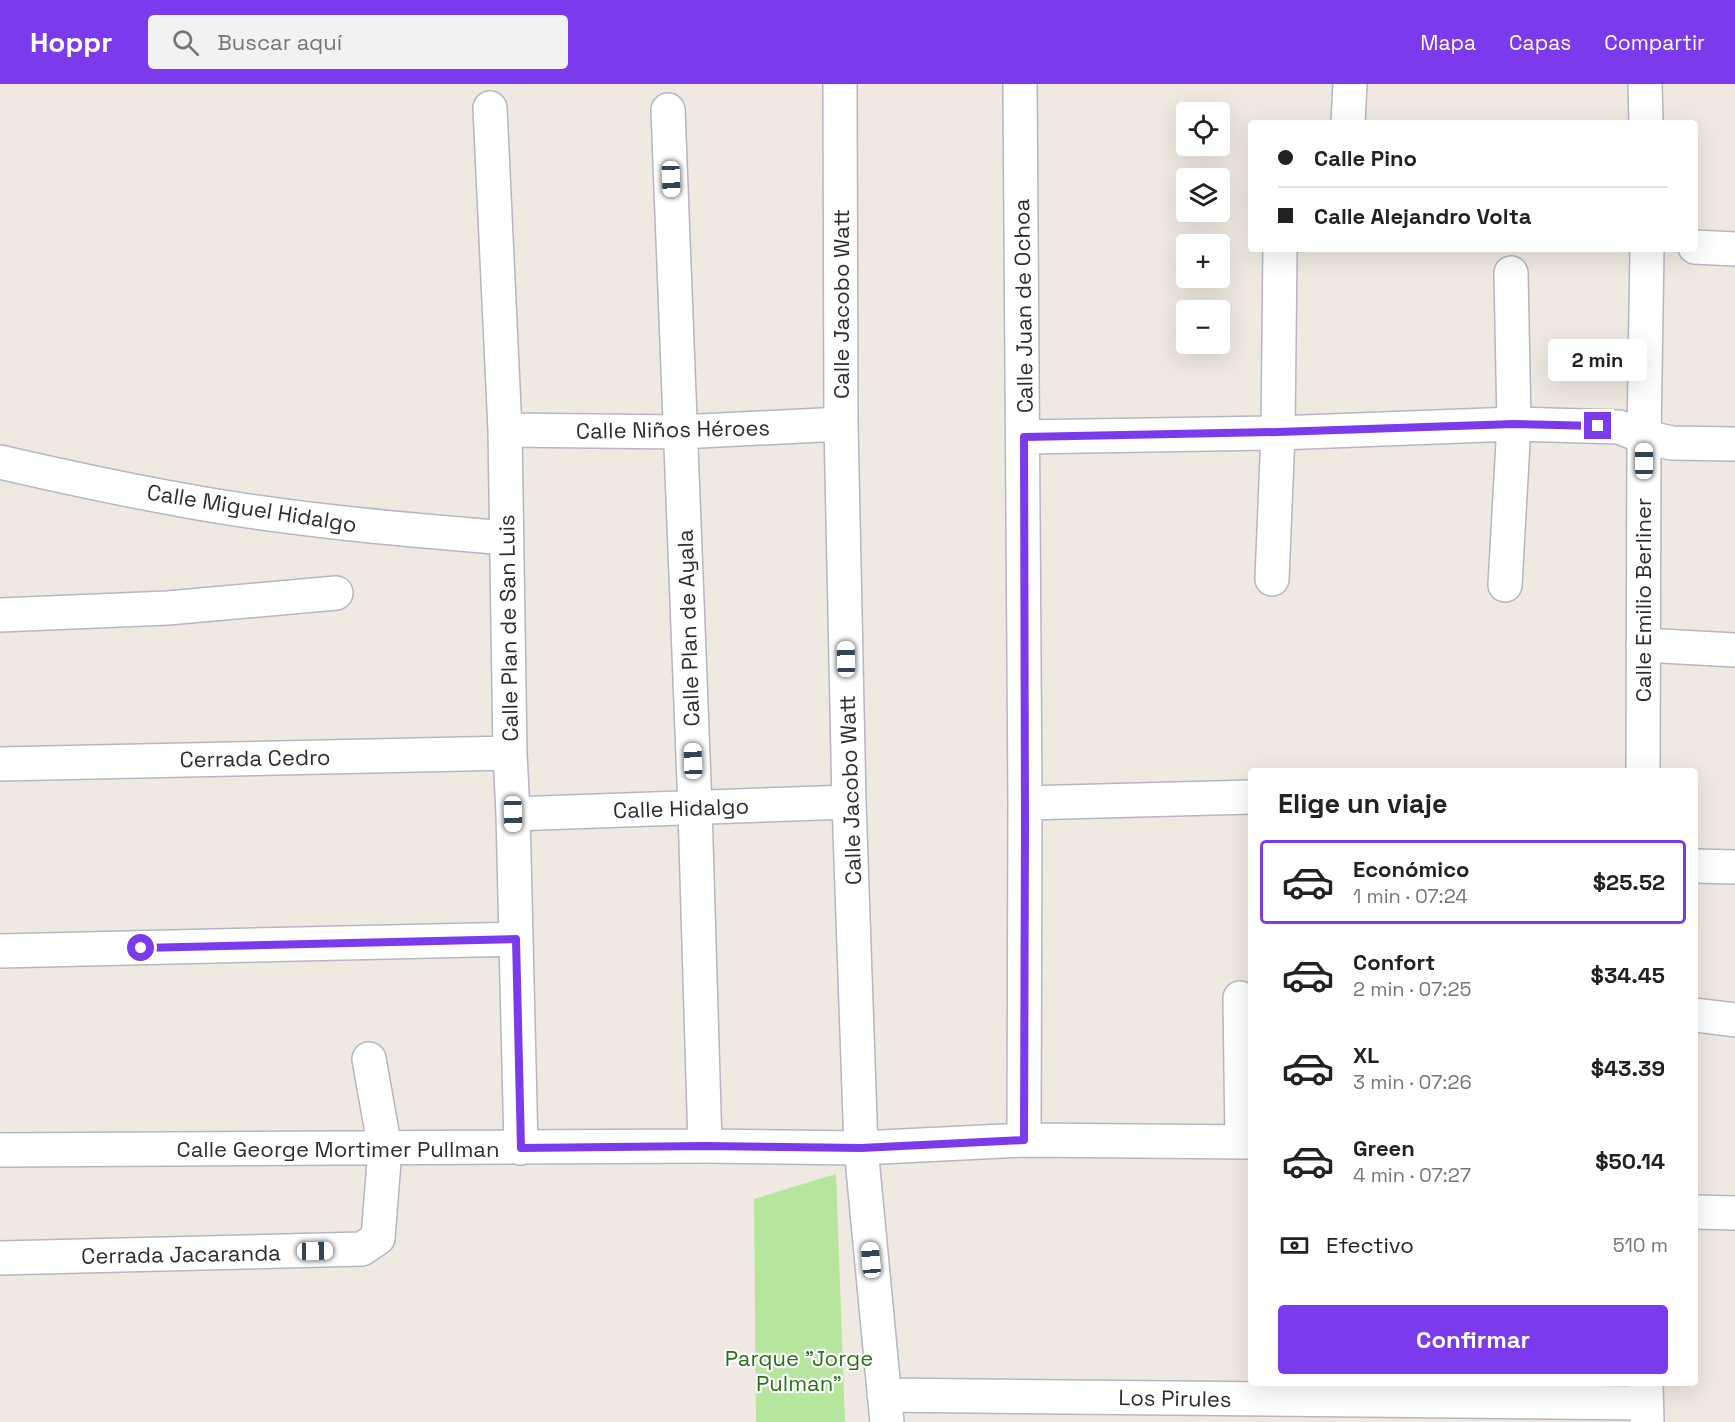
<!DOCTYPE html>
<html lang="es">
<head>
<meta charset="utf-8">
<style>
  body { margin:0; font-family:"Space Grotesk",sans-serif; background:#f2f2f2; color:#222; height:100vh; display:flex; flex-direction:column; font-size:22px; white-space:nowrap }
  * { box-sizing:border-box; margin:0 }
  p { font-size:20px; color:#767676 }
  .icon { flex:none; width:33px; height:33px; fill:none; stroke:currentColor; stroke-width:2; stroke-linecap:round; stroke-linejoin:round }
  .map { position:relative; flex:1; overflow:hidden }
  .details { position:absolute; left:1248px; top:684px; width:450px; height:618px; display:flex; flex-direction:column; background:#fff; border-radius:6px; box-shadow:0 6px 24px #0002 }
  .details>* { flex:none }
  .top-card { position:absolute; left:1248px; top:36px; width:450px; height:132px; border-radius:6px; box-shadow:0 6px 24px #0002; display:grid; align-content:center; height:132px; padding:0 30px; background:#fff }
  .buttons { position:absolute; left:1176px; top:18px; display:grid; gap:12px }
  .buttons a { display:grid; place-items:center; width:54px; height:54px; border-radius:6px; background:#fff; box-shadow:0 6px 24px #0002; font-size:30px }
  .end { position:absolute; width:27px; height:27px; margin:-14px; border:8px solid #7c3aed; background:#fff; box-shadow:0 0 0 3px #fff }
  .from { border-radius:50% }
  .bubble { position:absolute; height:42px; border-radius:6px; background:#fff; box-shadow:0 6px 24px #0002; font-size:20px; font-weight:700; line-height:42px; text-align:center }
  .car { position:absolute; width:18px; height:36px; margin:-18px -9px; border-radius:8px; box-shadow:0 0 4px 2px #0007; background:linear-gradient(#fff 24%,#345 0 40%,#fff 0 76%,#345 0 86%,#fff 0) }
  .top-card b { display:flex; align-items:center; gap:21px; height:57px; font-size:22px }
  .top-card b+b { border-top:2px solid #e0e0e0 }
  .top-card i { width:15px; height:15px; background:#222 }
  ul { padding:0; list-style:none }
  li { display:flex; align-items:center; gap:18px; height:84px; margin:0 12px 9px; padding:0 18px; border:3px solid transparent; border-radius:6px }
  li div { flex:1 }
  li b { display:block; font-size:22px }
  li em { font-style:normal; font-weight:700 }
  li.current { border-color:#7c3aed }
  li>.icon { width:54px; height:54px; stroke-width:1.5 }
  h2 { padding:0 30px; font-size:27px; line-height:72px }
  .pay { display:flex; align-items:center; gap:15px; height:66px; padding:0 30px; font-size:22px }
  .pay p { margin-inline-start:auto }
  .cta { display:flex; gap:12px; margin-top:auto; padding:12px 30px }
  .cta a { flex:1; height:69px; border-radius:6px; background:#7c3aed; color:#fff; font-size:24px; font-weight:700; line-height:69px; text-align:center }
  header { display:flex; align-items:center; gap:36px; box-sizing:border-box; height:84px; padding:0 30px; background:#7c3aed; color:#fff }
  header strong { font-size:28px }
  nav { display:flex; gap:33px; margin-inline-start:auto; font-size:21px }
  .search { width:420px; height:54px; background:#f2f2f2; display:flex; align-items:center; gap:15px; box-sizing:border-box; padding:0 21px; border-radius:6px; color:#767676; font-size:22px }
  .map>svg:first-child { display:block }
  .green { fill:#b6e59e }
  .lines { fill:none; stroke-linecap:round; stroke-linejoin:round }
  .minor-casing { stroke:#b4b7c1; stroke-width:36 }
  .tertiary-casing { stroke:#b4b7c1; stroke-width:36 }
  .minor { stroke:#fff; stroke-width:33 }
  .tertiary { stroke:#fff; stroke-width:33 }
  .route { stroke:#7c3aed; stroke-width:8 }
  .labels { text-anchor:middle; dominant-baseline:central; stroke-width:4.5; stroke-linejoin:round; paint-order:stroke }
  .street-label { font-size:22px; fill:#2e2e2e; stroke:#fff }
  .park-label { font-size:22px; fill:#2c6e1b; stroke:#fff }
</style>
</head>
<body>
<header>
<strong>Hoppr</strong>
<div class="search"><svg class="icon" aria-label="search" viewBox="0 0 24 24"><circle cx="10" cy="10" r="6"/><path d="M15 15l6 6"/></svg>Buscar aquí</div>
<nav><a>Mapa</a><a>Capas</a><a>Compartir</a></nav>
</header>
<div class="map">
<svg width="1735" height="1338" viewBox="0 0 1735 1338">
  <rect width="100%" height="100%" fill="#efe9e1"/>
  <path class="green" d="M836 1090 845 1338H756L754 1115Z"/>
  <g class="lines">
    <defs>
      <path id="minor" d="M1020 0 1025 719 1024 1056
        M840 1 841 340 849 718 861 1064 887 1338
        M490 24 505 346 510 669 513 730 521 1064
        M668 26 695 724 705 1062
        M1348 39 1350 0
        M1695 163 1735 165
        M505 346 680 348 841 340
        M1024 353 1278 349 1514 340 1619 343 1644 353 1672 359 1735 360
        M0 378C61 392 121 405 182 416 290 436 399 445 507 454
        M1272 495 1278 349 1280 165
        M1505 501 1514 340 1511 189
        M0 531 168 524 336 509
        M1643 561 1735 566
        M0 680 510 669
        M1025 719 1251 713
        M513 730 849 718
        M1695 782 1735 783
        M0 867 516 855
        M1240 914 1242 1058
        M1695 931 1735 936
        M0 1066 705 1062 861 1064 1024 1056 1251 1058
        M1695 1128 1735 1129
        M0 1174 362 1165 378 1154 385 1065 369 975
        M884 1311 1646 1319"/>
      <path id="tertiary" d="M1645 0 1646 39
        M1643 687 1644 353 1647 165
        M1646 1299 1647 1338"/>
    </defs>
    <use href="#minor" class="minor-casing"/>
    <use href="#tertiary" class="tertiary-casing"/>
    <use href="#minor" class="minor"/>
    <use href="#tertiary" class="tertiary"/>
  </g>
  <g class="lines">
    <path class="route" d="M141 864 516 855 521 1064 705 1062 861 1064 1024 1056 1025 741 1024 353 1278 348 1514 340 1598 342"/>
  </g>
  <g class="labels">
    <g class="street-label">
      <text transform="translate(841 220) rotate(-90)">Calle Jacobo Watt</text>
      <text transform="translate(1023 222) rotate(-91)">Calle Juan de Ochoa</text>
      <text transform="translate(673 345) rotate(-1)">Calle Niños Héroes</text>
      <text transform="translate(252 424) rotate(9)">Calle Miguel Hidalgo</text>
      <text transform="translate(1643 516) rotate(-90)">Calle Emilio Berliner</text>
      <text transform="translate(508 544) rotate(-91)">Calle Plan de San Luis</text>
      <text transform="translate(688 544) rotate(-92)">Calle Plan de Ayala</text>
      <text transform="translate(255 674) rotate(-1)">Cerrada Cedro</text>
      <text transform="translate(850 706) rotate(-92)">Calle Jacobo Watt</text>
      <text transform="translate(681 724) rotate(-2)">Calle Hidalgo</text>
      <text x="338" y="1065">Calle George Mortimer Pullman</text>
      <text transform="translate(181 1170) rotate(-1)">Cerrada Jacaranda</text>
      <text transform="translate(1175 1314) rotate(1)">Los Pirules</text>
    </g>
    <g class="park-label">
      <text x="799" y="1274">Parque "Jorge<tspan x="799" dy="25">Pulman"</tspan></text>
    </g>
  </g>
</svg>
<div class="buttons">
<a><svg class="icon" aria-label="locate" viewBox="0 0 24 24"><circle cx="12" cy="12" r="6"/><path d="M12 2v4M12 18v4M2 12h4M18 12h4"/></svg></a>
<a><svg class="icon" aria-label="layers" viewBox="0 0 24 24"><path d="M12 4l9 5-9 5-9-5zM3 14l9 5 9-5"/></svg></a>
<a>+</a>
<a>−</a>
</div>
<i class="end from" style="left:141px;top:864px"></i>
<i class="end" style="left:1598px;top:342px"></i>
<div class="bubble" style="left:1548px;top:255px;width:99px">2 min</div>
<i class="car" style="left:671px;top:95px;rotate:178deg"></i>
<i class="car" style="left:1644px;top:377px;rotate:0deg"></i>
<i class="car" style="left:846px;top:575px;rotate:359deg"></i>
<i class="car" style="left:693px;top:677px;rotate:358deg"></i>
<i class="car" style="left:513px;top:730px;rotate:179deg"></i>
<i class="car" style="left:315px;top:1167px;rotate:89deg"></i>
<i class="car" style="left:871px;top:1176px;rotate:355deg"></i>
<div class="top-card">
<b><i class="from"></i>Calle Pino</b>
<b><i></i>Calle Alejandro Volta</b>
</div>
<section class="details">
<h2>Elige un viaje</h2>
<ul>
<li class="current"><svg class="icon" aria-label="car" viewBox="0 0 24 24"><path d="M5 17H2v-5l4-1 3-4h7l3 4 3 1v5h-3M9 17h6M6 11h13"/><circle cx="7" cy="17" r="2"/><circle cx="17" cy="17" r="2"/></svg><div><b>Económico</b><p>1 min · 07:24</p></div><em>$25.52</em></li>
<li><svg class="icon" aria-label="car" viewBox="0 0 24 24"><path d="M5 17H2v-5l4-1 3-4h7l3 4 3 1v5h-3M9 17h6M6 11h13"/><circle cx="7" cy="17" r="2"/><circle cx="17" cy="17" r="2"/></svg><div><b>Confort</b><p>2 min · 07:25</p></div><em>$34.45</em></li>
<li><svg class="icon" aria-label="car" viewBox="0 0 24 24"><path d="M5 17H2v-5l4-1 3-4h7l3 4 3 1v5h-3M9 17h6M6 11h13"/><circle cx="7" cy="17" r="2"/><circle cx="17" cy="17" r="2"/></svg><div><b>XL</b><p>3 min · 07:26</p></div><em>$43.39</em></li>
<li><svg class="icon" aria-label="car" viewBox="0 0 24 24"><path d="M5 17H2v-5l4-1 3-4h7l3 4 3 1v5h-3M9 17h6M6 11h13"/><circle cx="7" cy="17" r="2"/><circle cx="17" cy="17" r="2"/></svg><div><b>Green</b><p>4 min · 07:27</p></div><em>$50.14</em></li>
</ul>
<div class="pay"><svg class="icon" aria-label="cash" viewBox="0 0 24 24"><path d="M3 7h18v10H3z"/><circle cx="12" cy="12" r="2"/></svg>Efectivo<p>510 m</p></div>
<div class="cta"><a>Confirmar</a></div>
</section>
</div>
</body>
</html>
